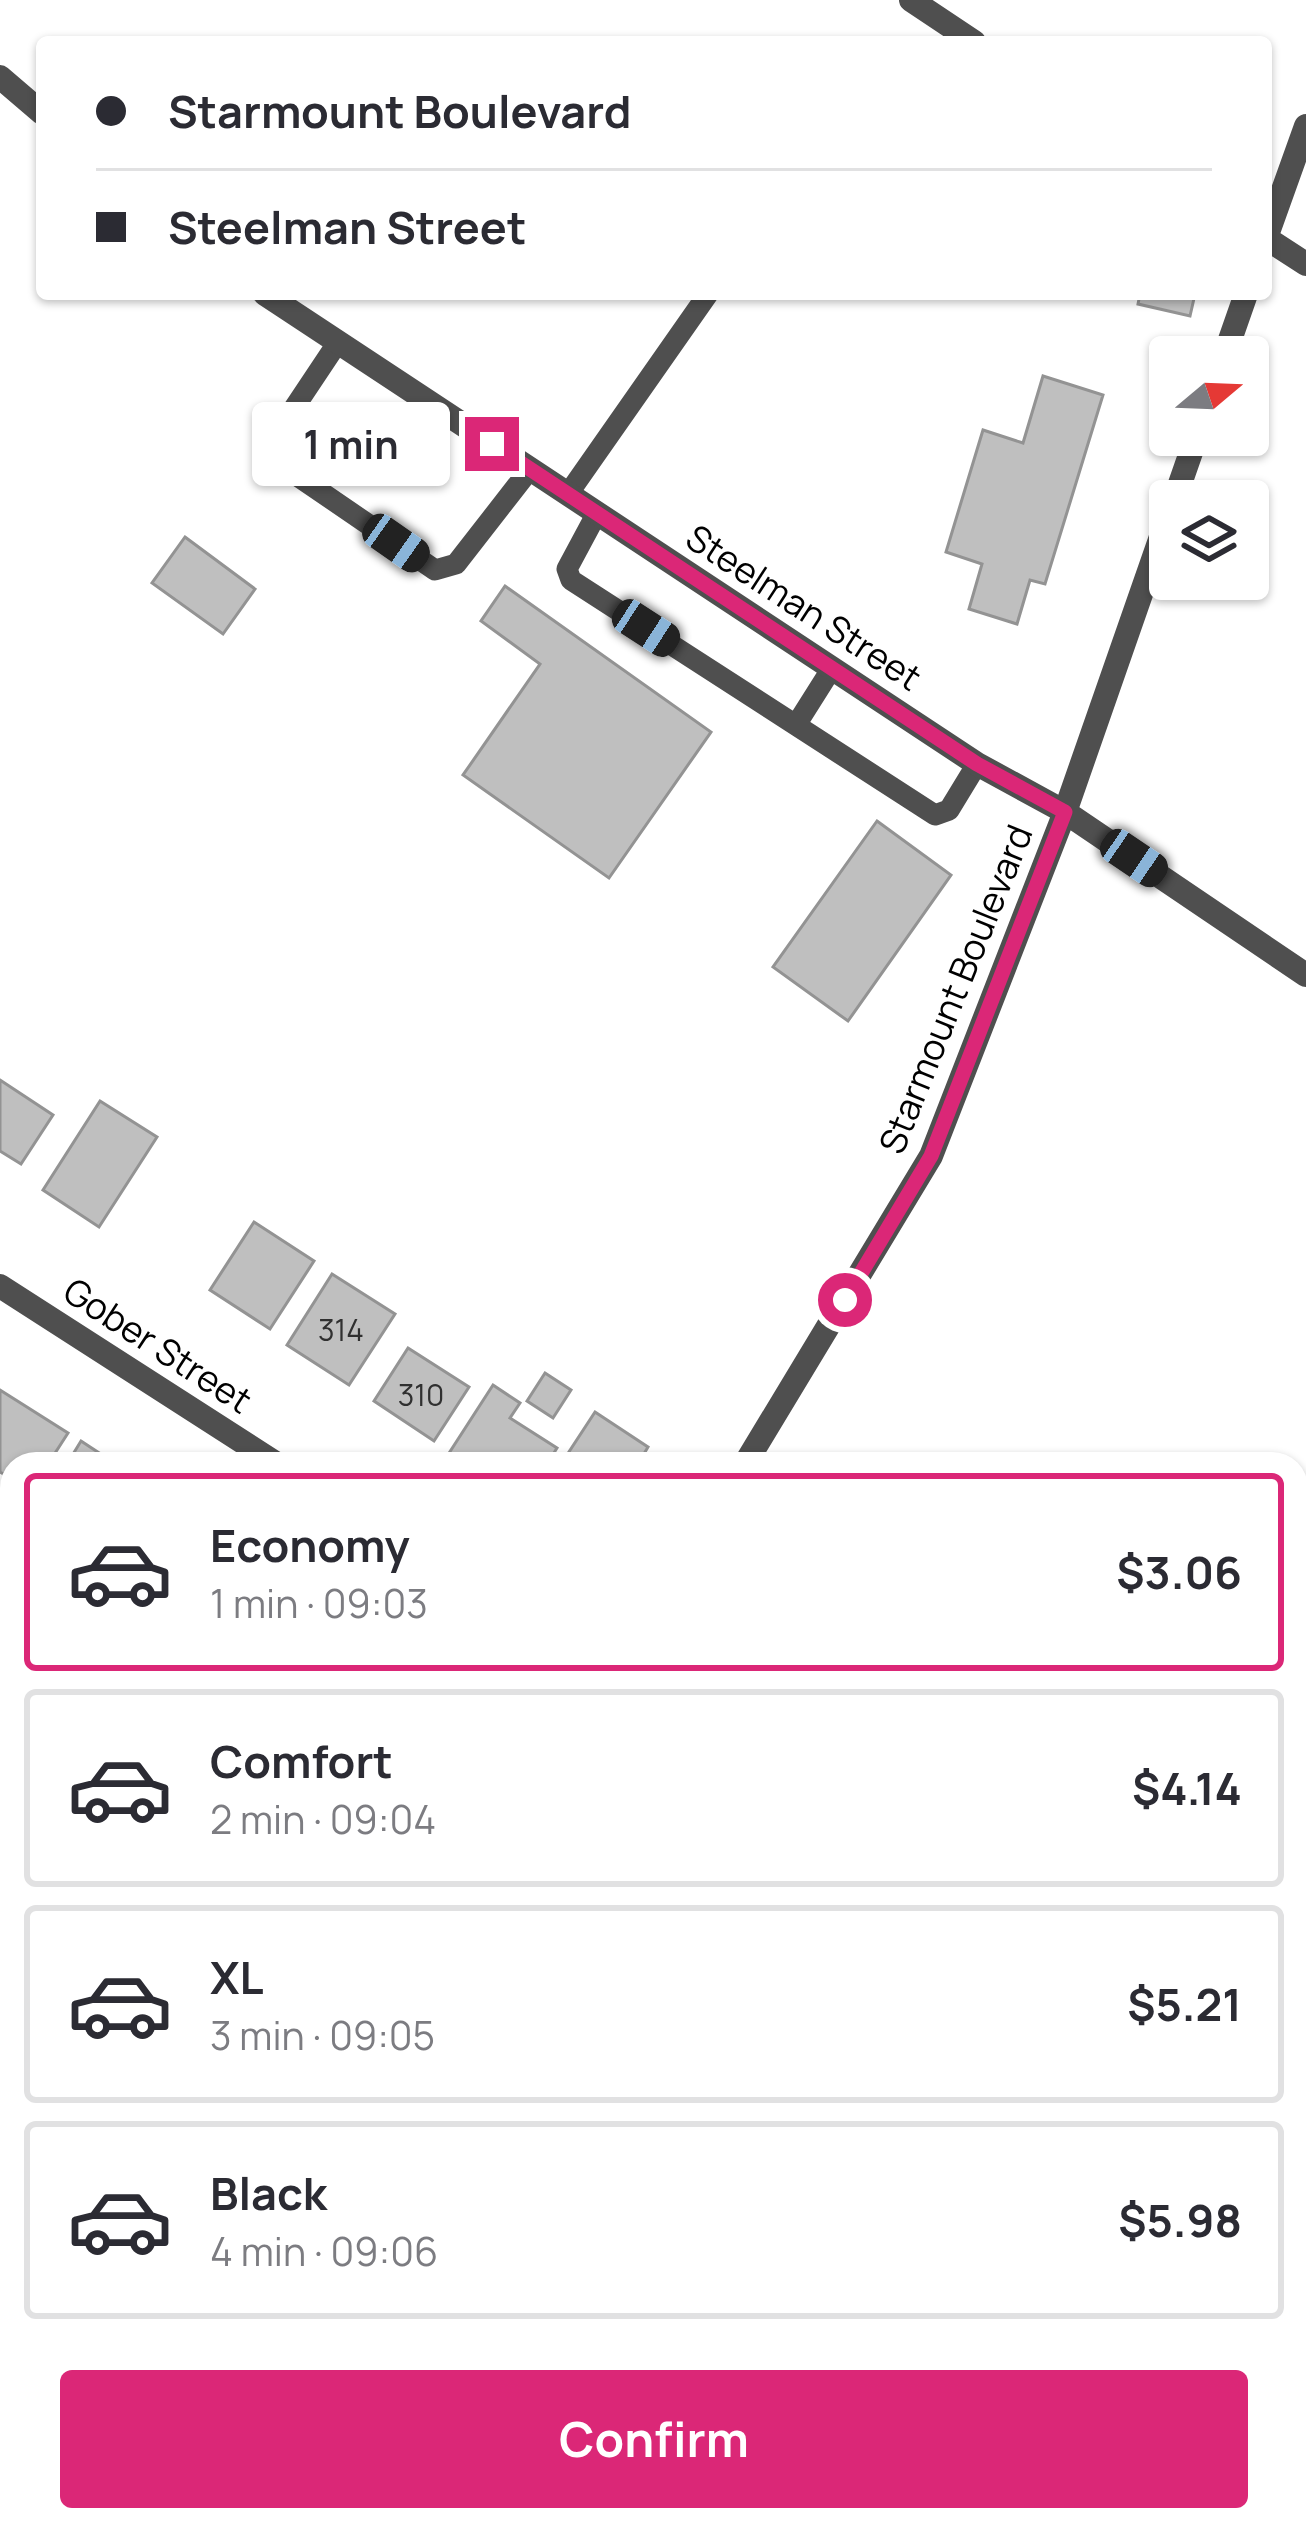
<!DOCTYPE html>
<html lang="en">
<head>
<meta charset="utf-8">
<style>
  body { margin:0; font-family:Manrope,sans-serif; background:#f7f7f7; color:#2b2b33; height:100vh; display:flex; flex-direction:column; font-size:45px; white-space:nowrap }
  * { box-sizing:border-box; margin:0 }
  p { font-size:39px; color:#7c7c81 }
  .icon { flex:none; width:66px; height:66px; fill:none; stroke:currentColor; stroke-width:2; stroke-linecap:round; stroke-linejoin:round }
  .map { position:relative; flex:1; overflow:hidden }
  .side { position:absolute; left:0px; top:1452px; width:1308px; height:1080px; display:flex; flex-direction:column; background:#fff; border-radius:36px 36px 0 0; box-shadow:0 3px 9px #0004 }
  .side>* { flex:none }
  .hud { position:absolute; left:36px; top:36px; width:1236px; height:264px; border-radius:12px; box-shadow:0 3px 9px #0004; display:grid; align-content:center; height:264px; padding:0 60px; background:#fff }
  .needle { width:78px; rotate:71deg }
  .controls { position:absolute; left:1149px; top:336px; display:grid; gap:24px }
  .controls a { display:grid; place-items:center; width:120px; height:120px; border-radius:12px; background:#fff; box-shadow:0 3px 9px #0004; font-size:60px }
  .end { position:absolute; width:54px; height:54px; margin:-27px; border:15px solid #db2777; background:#fff; box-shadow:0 0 0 6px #fff }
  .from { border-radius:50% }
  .bubble { position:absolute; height:84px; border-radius:12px; background:#fff; box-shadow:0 3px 9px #0004; font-size:39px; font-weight:700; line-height:84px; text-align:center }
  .car { position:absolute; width:36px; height:72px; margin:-36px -18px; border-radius:15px; box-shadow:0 0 9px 3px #0007; background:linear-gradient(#222 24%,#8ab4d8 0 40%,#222 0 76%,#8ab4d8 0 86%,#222 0) }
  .hud b { display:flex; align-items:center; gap:42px; height:114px; font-size:45px }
  .hud b+b { border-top:3px solid #e1e1e2 }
  .hud i { width:30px; height:30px; background:#2b2b33 }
  ul { padding:21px 0 0; list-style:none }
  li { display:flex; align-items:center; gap:36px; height:198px; margin:0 24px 18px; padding:0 36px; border:6px solid #e1e1e2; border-radius:12px }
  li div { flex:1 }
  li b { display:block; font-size:45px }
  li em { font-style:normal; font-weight:700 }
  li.on { border-color:#db2777 }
  li>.icon { width:108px; height:108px; stroke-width:1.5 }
  .cta { display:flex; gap:24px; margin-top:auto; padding:24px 60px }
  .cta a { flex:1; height:138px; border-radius:12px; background:#db2777; color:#fff; font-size:48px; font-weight:700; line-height:138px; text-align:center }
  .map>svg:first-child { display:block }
  .building { fill:#bfbfbf; stroke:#939393; stroke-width:3 }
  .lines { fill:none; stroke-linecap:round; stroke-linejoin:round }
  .lane { stroke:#4f4f4f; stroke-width:21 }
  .street { stroke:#4f4f4f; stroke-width:24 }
  .secondary { stroke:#1c1c1c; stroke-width:24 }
  .route { stroke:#db2777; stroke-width:15 }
  .labels { text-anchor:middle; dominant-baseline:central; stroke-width:10; stroke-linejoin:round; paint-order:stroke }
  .number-label { font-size:30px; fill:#303030 }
  .street-label { font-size:36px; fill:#000; stroke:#fff }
</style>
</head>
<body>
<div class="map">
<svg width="1306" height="2532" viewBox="0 0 1306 2532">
  <rect width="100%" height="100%" fill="#fff"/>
  <path class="building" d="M1140 294H1195L1190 316 1138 304Z
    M1043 376 1103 395 1045 584 1030 580 1017 624 969 609 982 564 946 552 983 430 1023 443Z
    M185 537 255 589 223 634 152 583Z
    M505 586 711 732 609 878 463 775 540 664 481 621Z
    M877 821 951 875 848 1021 773 967Z
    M0 1080 53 1115 21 1164 0 1151Z
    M100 1101 157 1137 99 1227 43 1190Z
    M254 1222 314 1261 270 1329 210 1290Z
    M332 1274 395 1314 349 1385 287 1345Z
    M408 1348 469 1387 434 1441 374 1401Z
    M545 1373 571 1390 553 1418 527 1401Z
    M493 1385 520 1403 510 1418 557 1448 547 1464H442Z
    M0 1390 68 1433 48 1464H12V1479L0 1472Z
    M595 1412 648 1447 638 1464H561Z
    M81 1441 116 1464H67Z
    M0 1574 12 1582V1613L0 1632Z
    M0 1667 12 1674V1720L0 1739Z
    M12 1738V1828L0 1820V1756Z
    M1296 1920 1306 1926V1950L1296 1966Z
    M0 1981 12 1988V2088L0 2081Z
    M1302 2235 1306 2238V2302L1296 2314V2242Z
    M0 2239 12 2247V2345L9 2351 0 2345Z
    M297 2520H393L402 2526 398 2532H290Z
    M712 2520H792L785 2532H714L707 2528Z
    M1146 2520H1186L1175 2532H1160Z"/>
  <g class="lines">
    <path class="lane" d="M338 342 270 444 277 462 435 570 456 564 530 469
      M568 494 708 294
      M597 513 567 569 571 580 935 815 949 810 977 764
      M796 725 832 668
      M1296 2094 1306 2083"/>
    <path class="street" d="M911 0 974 42
      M0 77 42 113
      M1306 126 1266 238 1306 264
      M265 294 977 764 1065 812 1306 975
      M1224 357 1246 294
      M1174 501 1197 435
      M0 1286 277 1464
      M745 1464 931 1156 1065 812 1170 511
      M0 1886 12 1894
      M1296 2146 1306 2155
      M0 2475 12 2483
      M69 2520 88 2532
      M970 2520 985 2532
      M912 2532 922 2520"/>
    <path class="secondary" d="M1287 2532 1306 2510"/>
  </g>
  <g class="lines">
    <path class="route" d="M492 444 977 764 1065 812 931 1156 845 1300"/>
  </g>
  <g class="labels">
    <g class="number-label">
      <text x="341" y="1329">314</text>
      <text x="421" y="1394">310</text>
    </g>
    <g class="street-label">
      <text transform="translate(804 607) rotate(33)">Steelman Street</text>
      <text transform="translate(955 989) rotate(-68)">Starmount Boulevard</text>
      <text transform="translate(158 1345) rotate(33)">Gober Street</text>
    </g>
  </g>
</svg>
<div class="controls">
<a><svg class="needle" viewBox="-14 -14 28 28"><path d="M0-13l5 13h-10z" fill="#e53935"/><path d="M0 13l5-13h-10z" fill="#7c7c81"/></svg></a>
<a><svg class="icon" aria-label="layers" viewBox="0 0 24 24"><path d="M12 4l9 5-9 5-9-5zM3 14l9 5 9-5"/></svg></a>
</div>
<i class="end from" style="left:845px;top:1300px"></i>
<i class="end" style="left:492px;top:444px"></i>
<div class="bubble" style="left:252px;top:402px;width:198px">1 min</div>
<i class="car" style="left:396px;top:543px;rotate:125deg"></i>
<i class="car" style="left:646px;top:628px;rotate:123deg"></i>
<i class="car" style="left:1134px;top:858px;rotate:124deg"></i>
<div class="hud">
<b><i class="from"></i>Starmount Boulevard</b>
<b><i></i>Steelman Street</b>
</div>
<section class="side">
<ul>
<li class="on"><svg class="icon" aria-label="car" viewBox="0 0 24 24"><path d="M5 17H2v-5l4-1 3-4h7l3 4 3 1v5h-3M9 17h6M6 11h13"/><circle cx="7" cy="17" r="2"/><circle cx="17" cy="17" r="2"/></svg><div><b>Economy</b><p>1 min · 09:03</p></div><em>$3.06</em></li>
<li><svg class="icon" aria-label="car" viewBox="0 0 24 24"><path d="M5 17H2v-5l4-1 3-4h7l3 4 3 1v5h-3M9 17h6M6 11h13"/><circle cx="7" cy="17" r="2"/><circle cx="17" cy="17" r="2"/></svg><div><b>Comfort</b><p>2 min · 09:04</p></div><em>$4.14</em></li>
<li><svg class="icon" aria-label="car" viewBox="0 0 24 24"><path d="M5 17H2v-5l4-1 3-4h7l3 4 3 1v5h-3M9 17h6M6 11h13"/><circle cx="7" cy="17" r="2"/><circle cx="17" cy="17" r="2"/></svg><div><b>XL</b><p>3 min · 09:05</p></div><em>$5.21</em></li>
<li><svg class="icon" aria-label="car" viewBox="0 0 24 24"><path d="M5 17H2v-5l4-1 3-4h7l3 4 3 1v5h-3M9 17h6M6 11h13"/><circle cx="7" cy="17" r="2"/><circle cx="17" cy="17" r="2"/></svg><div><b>Black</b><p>4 min · 09:06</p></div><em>$5.98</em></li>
</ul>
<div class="cta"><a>Confirm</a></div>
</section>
</div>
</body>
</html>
